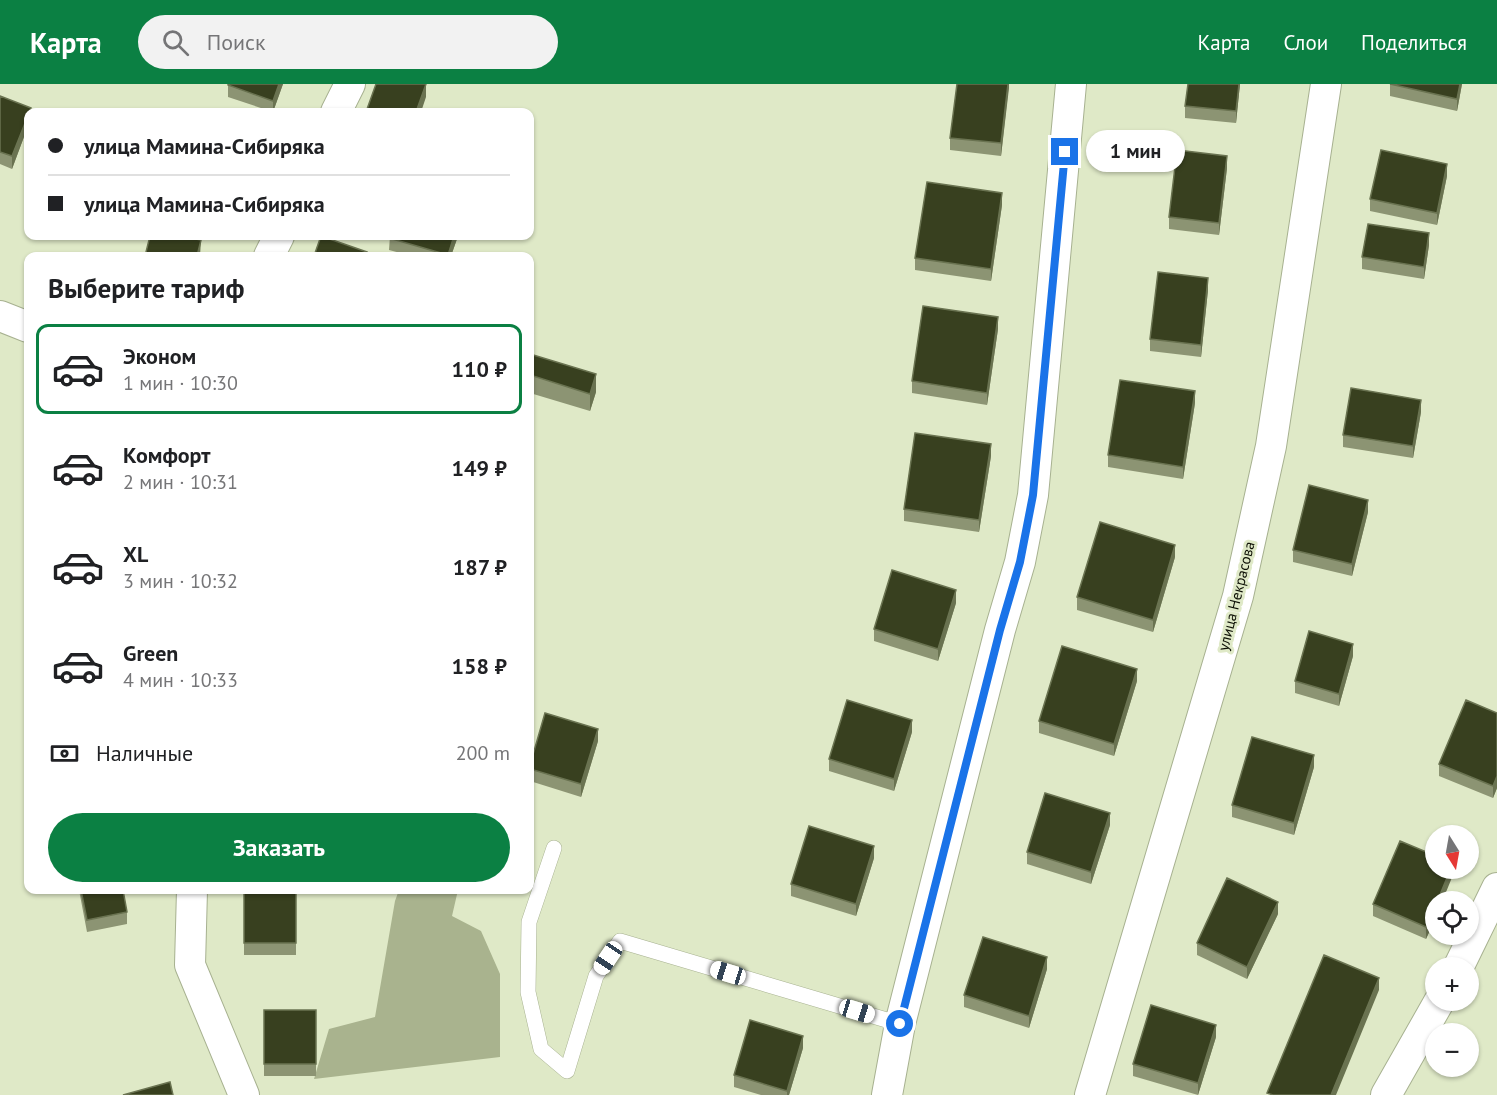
<!DOCTYPE html>
<html lang="ru">
<head>
<meta charset="utf-8">
<style>
  body { margin:0; font-family:"PT Sans",sans-serif; background:#f2f2f2; color:#202124; height:100vh; display:flex; flex-direction:column; font-size:22px; white-space:nowrap }
  * { box-sizing:border-box; margin:0 }
  p { font-size:20px; color:#757577 }
  .icon { flex:none; width:33px; height:33px; fill:none; stroke:currentColor; stroke-width:2; stroke-linecap:round; stroke-linejoin:round }
  .map { position:relative; flex:1; overflow:hidden }
  .side { position:absolute; left:24px; top:168px; width:510px; height:642px; display:flex; flex-direction:column; background:#fff; border-radius:12px; box-shadow:0 2px 4px #0004 }
  .side>* { flex:none }
  .hud { position:absolute; left:24px; top:24px; width:510px; height:132px; border-radius:12px; box-shadow:0 2px 4px #0004; display:grid; align-content:center; height:132px; padding:0 24px; background:#fff }
  .needle { width:39px; rotate:169deg }
  .tools { position:absolute; left:1425px; top:741px; display:grid; gap:12px }
  .tools a { display:grid; place-items:center; width:54px; height:54px; border-radius:50%; background:#fff; box-shadow:0 2px 4px #0004; font-size:30px }
  .end { position:absolute; width:27px; height:27px; margin:-14px; border:8px solid #1a73e8; background:#fff; box-shadow:0 0 0 3px #fff }
  .from { border-radius:50% }
  .bubble { position:absolute; height:42px; border-radius:21px; background:#fff; box-shadow:0 2px 4px #0004; font-size:20px; font-weight:600; line-height:42px; text-align:center }
  .car { position:absolute; width:18px; height:36px; margin:-18px -9px; border-radius:8px; box-shadow:0 0 4px 2px #0007; background:linear-gradient(#fff 24%,#345 0 40%,#fff 0 76%,#345 0 86%,#fff 0) }
  .hud b { display:flex; align-items:center; gap:21px; height:57px; font-size:22px }
  .hud b+b { border-top:2px solid #e0e0e0 }
  .hud i { width:15px; height:15px; background:#202124 }
  ul { padding:0; list-style:none }
  li { display:flex; align-items:center; gap:18px; height:90px; margin:0 12px 9px; padding:0 12px; border:3px solid transparent; border-radius:12px }
  li div { flex:1 }
  li b { display:block; font-size:22px }
  li em { font-style:normal; font-weight:600 }
  li.active { border-color:#0b8043 }
  li>.icon { width:54px; height:54px; stroke-width:1.5 }
  h2 { padding:0 24px; font-size:27px; line-height:72px }
  .pay { display:flex; align-items:center; gap:15px; height:66px; padding:0 24px; font-size:22px }
  .pay p { margin-inline-start:auto }
  .cta { display:flex; gap:12px; margin-top:auto; padding:12px 24px }
  .cta a { flex:1; height:69px; border-radius:36px; background:#0b8043; color:#fff; font-size:24px; font-weight:600; line-height:69px; text-align:center }
  header { display:flex; align-items:center; gap:36px; box-sizing:border-box; height:84px; padding:0 30px; background:#0b8043; color:#fff }
  header strong { font-size:28px }
  nav { display:flex; gap:33px; margin-inline-start:auto; font-size:21px }
  .search { width:420px; height:54px; background:#f2f2f2; display:flex; align-items:center; gap:15px; box-sizing:border-box; padding:0 21px; border-radius:33px; color:#757577; font-size:22px }
  .map>svg:first-child { display:block }
  .forest { fill:#a9b38e }
  .lines { fill:none; stroke-linecap:round; stroke-linejoin:round }
  .service-casing { stroke:#a7b190; stroke-width:16 }
  .minor-casing { stroke:#a7b190; stroke-width:32 }
  .service { stroke:#fff; stroke-width:15 }
  .minor { stroke:#fff; stroke-width:30 }
  .wall { fill:#8c9473 }
  .shaded-wall { fill:#6a7351 }
  .building { fill:#38401f; stroke:#6a7351; stroke-width:1.5 }
  .route { stroke:#1a73e8; stroke-width:8 }
  .labels { text-anchor:middle; dominant-baseline:central; stroke-width:6; stroke-linejoin:round; paint-order:stroke }
  .street-label { font-size:15px; fill:#0d1005; stroke:#dfe9c7 }
</style>
</head>
<body>
<header>
<strong>Карта</strong>
<div class="search"><svg class="icon" aria-label="search" viewBox="0 0 24 24"><circle cx="10" cy="10" r="6"/><path d="M15 15l6 6"/></svg>Поиск</div>
<nav><a>Карта</a><a>Слои</a><a>Поделиться</a></nav>
</header>
<div class="map">
<svg width="1497" height="1011" viewBox="0 0 1497 1011">
  <rect width="100%" height="100%" fill="#dfe9c7"/>
  <path class="forest" d="M399 806H458L452 832 481 847 500 890V973L314 995 329 945 375 933 395 817Z"/>
  <g class="lines">
    <defs>
      <path id="service" d="M554 764 529 838 528 908 541 965 567 987 596 892 620 857 900 940"/>
      <path id="minor" d="M336 28 350 0
        M269 172 279 152
        M0 232 28 243
        M192 806 190 881 244 1011
        M1458 884 1497 804
        M887 1011 900 940 1000 546 1020 478 1033 411 1071 0
        M1090 1011 1238 512 1271 362 1326 0
        M1386 1011 1440 916"/>
    </defs>
    <use href="#service" class="service-casing"/>
    <use href="#minor" class="minor-casing"/>
    <use href="#service" class="service"/>
    <use href="#minor" class="minor"/>
  </g>
  <path class="wall" d="M228 0H283L273 28 228 13Z
    M1009 0 1001 72 950 66V54Z
    M1240 0 1236 39 1185 34V22Z
    M1390 0H1462L1457 27 1390 12Z
    M0 12 31 28H28V42L12 85 0 80Z
    M1227 84 1219 151 1169 145V133Z
    M1447 92 1437 141 1370 127V115Z
    M1002 121 991 197 915 186V174Z
    M390 152H458L451 172H412L389 166Z
    M1429 161 1424 195 1362 185V173Z
    M1208 206 1201 273 1150 267V255Z
    M998 245 987 321 912 309V297Z
    M530 270 596 308 590 327 530 309Z
    M1195 319 1183 395 1108 383V371Z
    M1421 328 1413 374 1343 363V351Z
    M991 372 979 448 904 437V425Z
    M1368 428 1352 492 1293 478V466Z
    M1175 473 1153 548 1077 526V513Z
    M956 519 938 577 874 557V545Z
    M1353 572 1339 622 1295 609V597Z
    M1137 597 1114 672 1039 649V637Z
    M1497 629V704L1493 714 1439 692V680Z
    M912 648 894 707 829 687V675Z
    M598 657 581 713 530 697V681Z
    M1314 683 1294 751 1232 733V721Z
    M1110 741 1091 800 1027 780V768Z
    M874 774 856 832 791 812V800Z
    M1453 784V791L1436 818V833L1426 855 1373 832V820Z
    M79 806H123L127 828V840L87 848Z
    M244 806H296V871H244Z
    M1278 830 1247 895 1197 871V859Z
    M1047 885 1029 944 964 923V911Z
    M264 926H316V992H264Z
    M1216 953 1198 1011 1133 992V980Z
    M803 964 789 1011H761L734 1003V991Z"/>
  <path class="shaded-wall" d="M279 0H283L273 28V17Z
    M426 0V13L421 28H416Z
    M1008 0H1009V4L1001 72V59Z
    M1239 0H1240L1236 39V27Z
    M1460 0H1462L1457 27V15Z
    M28 30V42L12 85V72Z
    M1227 72V84L1219 151V139Z
    M1447 80V92L1437 141V129Z
    M1002 109V121L991 197V185Z
    M1429 149V161L1424 195V183Z
    M454 152H458L451 172H448Z
    M201 156 200 172H197Z
    M1208 194V206L1201 273V261Z
    M998 233V245L987 321V309Z
    M596 290V308L590 327V310Z
    M1195 307V319L1183 395V383Z
    M1421 316V328L1413 374V362Z
    M991 360V372L979 448V436Z
    M1368 416V428L1352 492V480Z
    M1175 461V473L1153 548V536Z
    M956 506V519L938 577V565Z
    M1353 560V572L1339 622V610Z
    M1137 585V597L1114 672V660Z
    M912 636V648L894 707V695Z
    M598 645V657L581 713V700Z
    M1314 671V683L1294 751V739Z
    M1497 692V704L1493 714V702Z
    M1110 729V741L1091 800V788Z
    M874 762V774L856 832V820Z
    M1451 784H1453V791L1442 818H1437Z
    M1278 818V830L1247 895V883Z
    M1436 821V833L1426 855V843Z
    M1047 873V885L1029 944V932Z
    M1379 894V906L1336 1011H1331Z
    M1216 941V953L1198 1011V999Z
    M803 952V964L789 1011H787V1007Z"/>
  <path class="building" d="M228 0H279L273 17 228 1Z
    M376 0H426L416 28H366Z
    M957 0H1008L1001 59 950 54Z
    M1188 0H1239L1236 27 1185 22Z
    M1390 0H1460L1457 15Z
    M0 12 31 24 12 72 0 68Z
    M1177 66 1227 72 1219 139 1169 133Z
    M1381 66 1447 80 1437 129 1370 115Z
    M927 98 1002 109 991 185 915 174Z
    M1368 140 1429 149 1424 183 1362 173Z
    M150 152H180L201 156 197 172H145Z
    M321 152 367 168 365 172H314Z
    M390 152H454L448 171 389 154Z
    M1158 188 1208 194 1201 261 1150 255Z
    M923 222 998 233 987 309 912 297Z
    M530 270 596 290 590 310 530 291Z
    M1120 296 1195 307 1183 383 1108 371Z
    M1351 304 1421 316 1413 362 1343 351Z
    M915 349 991 360 979 436 904 425Z
    M1309 401 1368 416 1352 480 1293 466Z
    M1100 438 1175 461 1153 536 1077 513Z
    M892 486 956 506 938 565 874 545Z
    M1309 547 1353 560 1339 610 1295 597Z
    M1062 562 1137 585 1114 660 1039 637Z
    M847 616 912 636 894 695 829 675Z
    M1466 616 1497 629V692L1493 702 1439 680Z
    M545 629 598 645 581 700 530 685V681Z
    M1252 653 1314 671 1294 739 1232 721Z
    M1045 709 1110 729 1091 788 1027 768Z
    M809 742 874 762 856 820 791 800Z
    M1400 757 1436 772V784H1451L1437 818H1436V821L1426 843 1373 820Z
    M1227 794 1278 818 1247 883 1197 859Z
    M81 806H123L127 828 87 836Z
    M244 806H296V859H244Z
    M983 853 1047 873 1029 932 964 911Z
    M1324 871 1379 894 1331 1011H1273L1267 1009Z
    M1151 921 1216 941 1198 999 1133 980Z
    M264 926H316V980H264Z
    M750 936 803 952 787 1007 734 991Z
    M170 998 173 1011H123Z"/>
  <g class="lines">
    <path class="route" d="M900 940 1000 546 1020 478 1033 411 1065 68"/>
  </g>
  <g class="labels">
    <g class="street-label">
      <text transform="translate(1236 512) rotate(-76)">улица Некрасова</text>
    </g>
  </g>
</svg>
<div class="tools">
<a><svg class="needle" viewBox="-14 -14 28 28"><path d="M0-13l5 13h-10z" fill="#e53935"/><path d="M0 13l5-13h-10z" fill="#757577"/></svg></a>
<a><svg class="icon" aria-label="locate" viewBox="0 0 24 24"><circle cx="12" cy="12" r="6"/><path d="M12 2v4M12 18v4M2 12h4M18 12h4"/></svg></a>
<a>+</a>
<a>−</a>
</div>
<i class="end from" style="left:900px;top:940px"></i>
<i class="end" style="left:1065px;top:68px"></i>
<div class="bubble" style="left:1086px;top:46px;width:99px">1 мин</div>
<i class="car" style="left:608px;top:874px;rotate:214deg"></i>
<i class="car" style="left:728px;top:889px;rotate:287deg"></i>
<i class="car" style="left:857px;top:927px;rotate:107deg"></i>
<div class="hud">
<b><i class="from"></i>улица Мамина-Сибиряка</b>
<b><i></i>улица Мамина-Сибиряка</b>
</div>
<section class="side">
<h2>Выберите тариф</h2>
<ul>
<li class="active"><svg class="icon" aria-label="car" viewBox="0 0 24 24"><path d="M5 17H2v-5l4-1 3-4h7l3 4 3 1v5h-3M9 17h6M6 11h13"/><circle cx="7" cy="17" r="2"/><circle cx="17" cy="17" r="2"/></svg><div><b>Эконом</b><p>1 мин · 10:30</p></div><em>110 ₽</em></li>
<li><svg class="icon" aria-label="car" viewBox="0 0 24 24"><path d="M5 17H2v-5l4-1 3-4h7l3 4 3 1v5h-3M9 17h6M6 11h13"/><circle cx="7" cy="17" r="2"/><circle cx="17" cy="17" r="2"/></svg><div><b>Комфорт</b><p>2 мин · 10:31</p></div><em>149 ₽</em></li>
<li><svg class="icon" aria-label="car" viewBox="0 0 24 24"><path d="M5 17H2v-5l4-1 3-4h7l3 4 3 1v5h-3M9 17h6M6 11h13"/><circle cx="7" cy="17" r="2"/><circle cx="17" cy="17" r="2"/></svg><div><b>XL</b><p>3 мин · 10:32</p></div><em>187 ₽</em></li>
<li><svg class="icon" aria-label="car" viewBox="0 0 24 24"><path d="M5 17H2v-5l4-1 3-4h7l3 4 3 1v5h-3M9 17h6M6 11h13"/><circle cx="7" cy="17" r="2"/><circle cx="17" cy="17" r="2"/></svg><div><b>Green</b><p>4 мин · 10:33</p></div><em>158 ₽</em></li>
</ul>
<div class="pay"><svg class="icon" aria-label="cash" viewBox="0 0 24 24"><path d="M3 7h18v10H3z"/><circle cx="12" cy="12" r="2"/></svg>Наличные<p>200 m</p></div>
<div class="cta"><a>Заказать</a></div>
</section>
</div>
</body>
</html>
